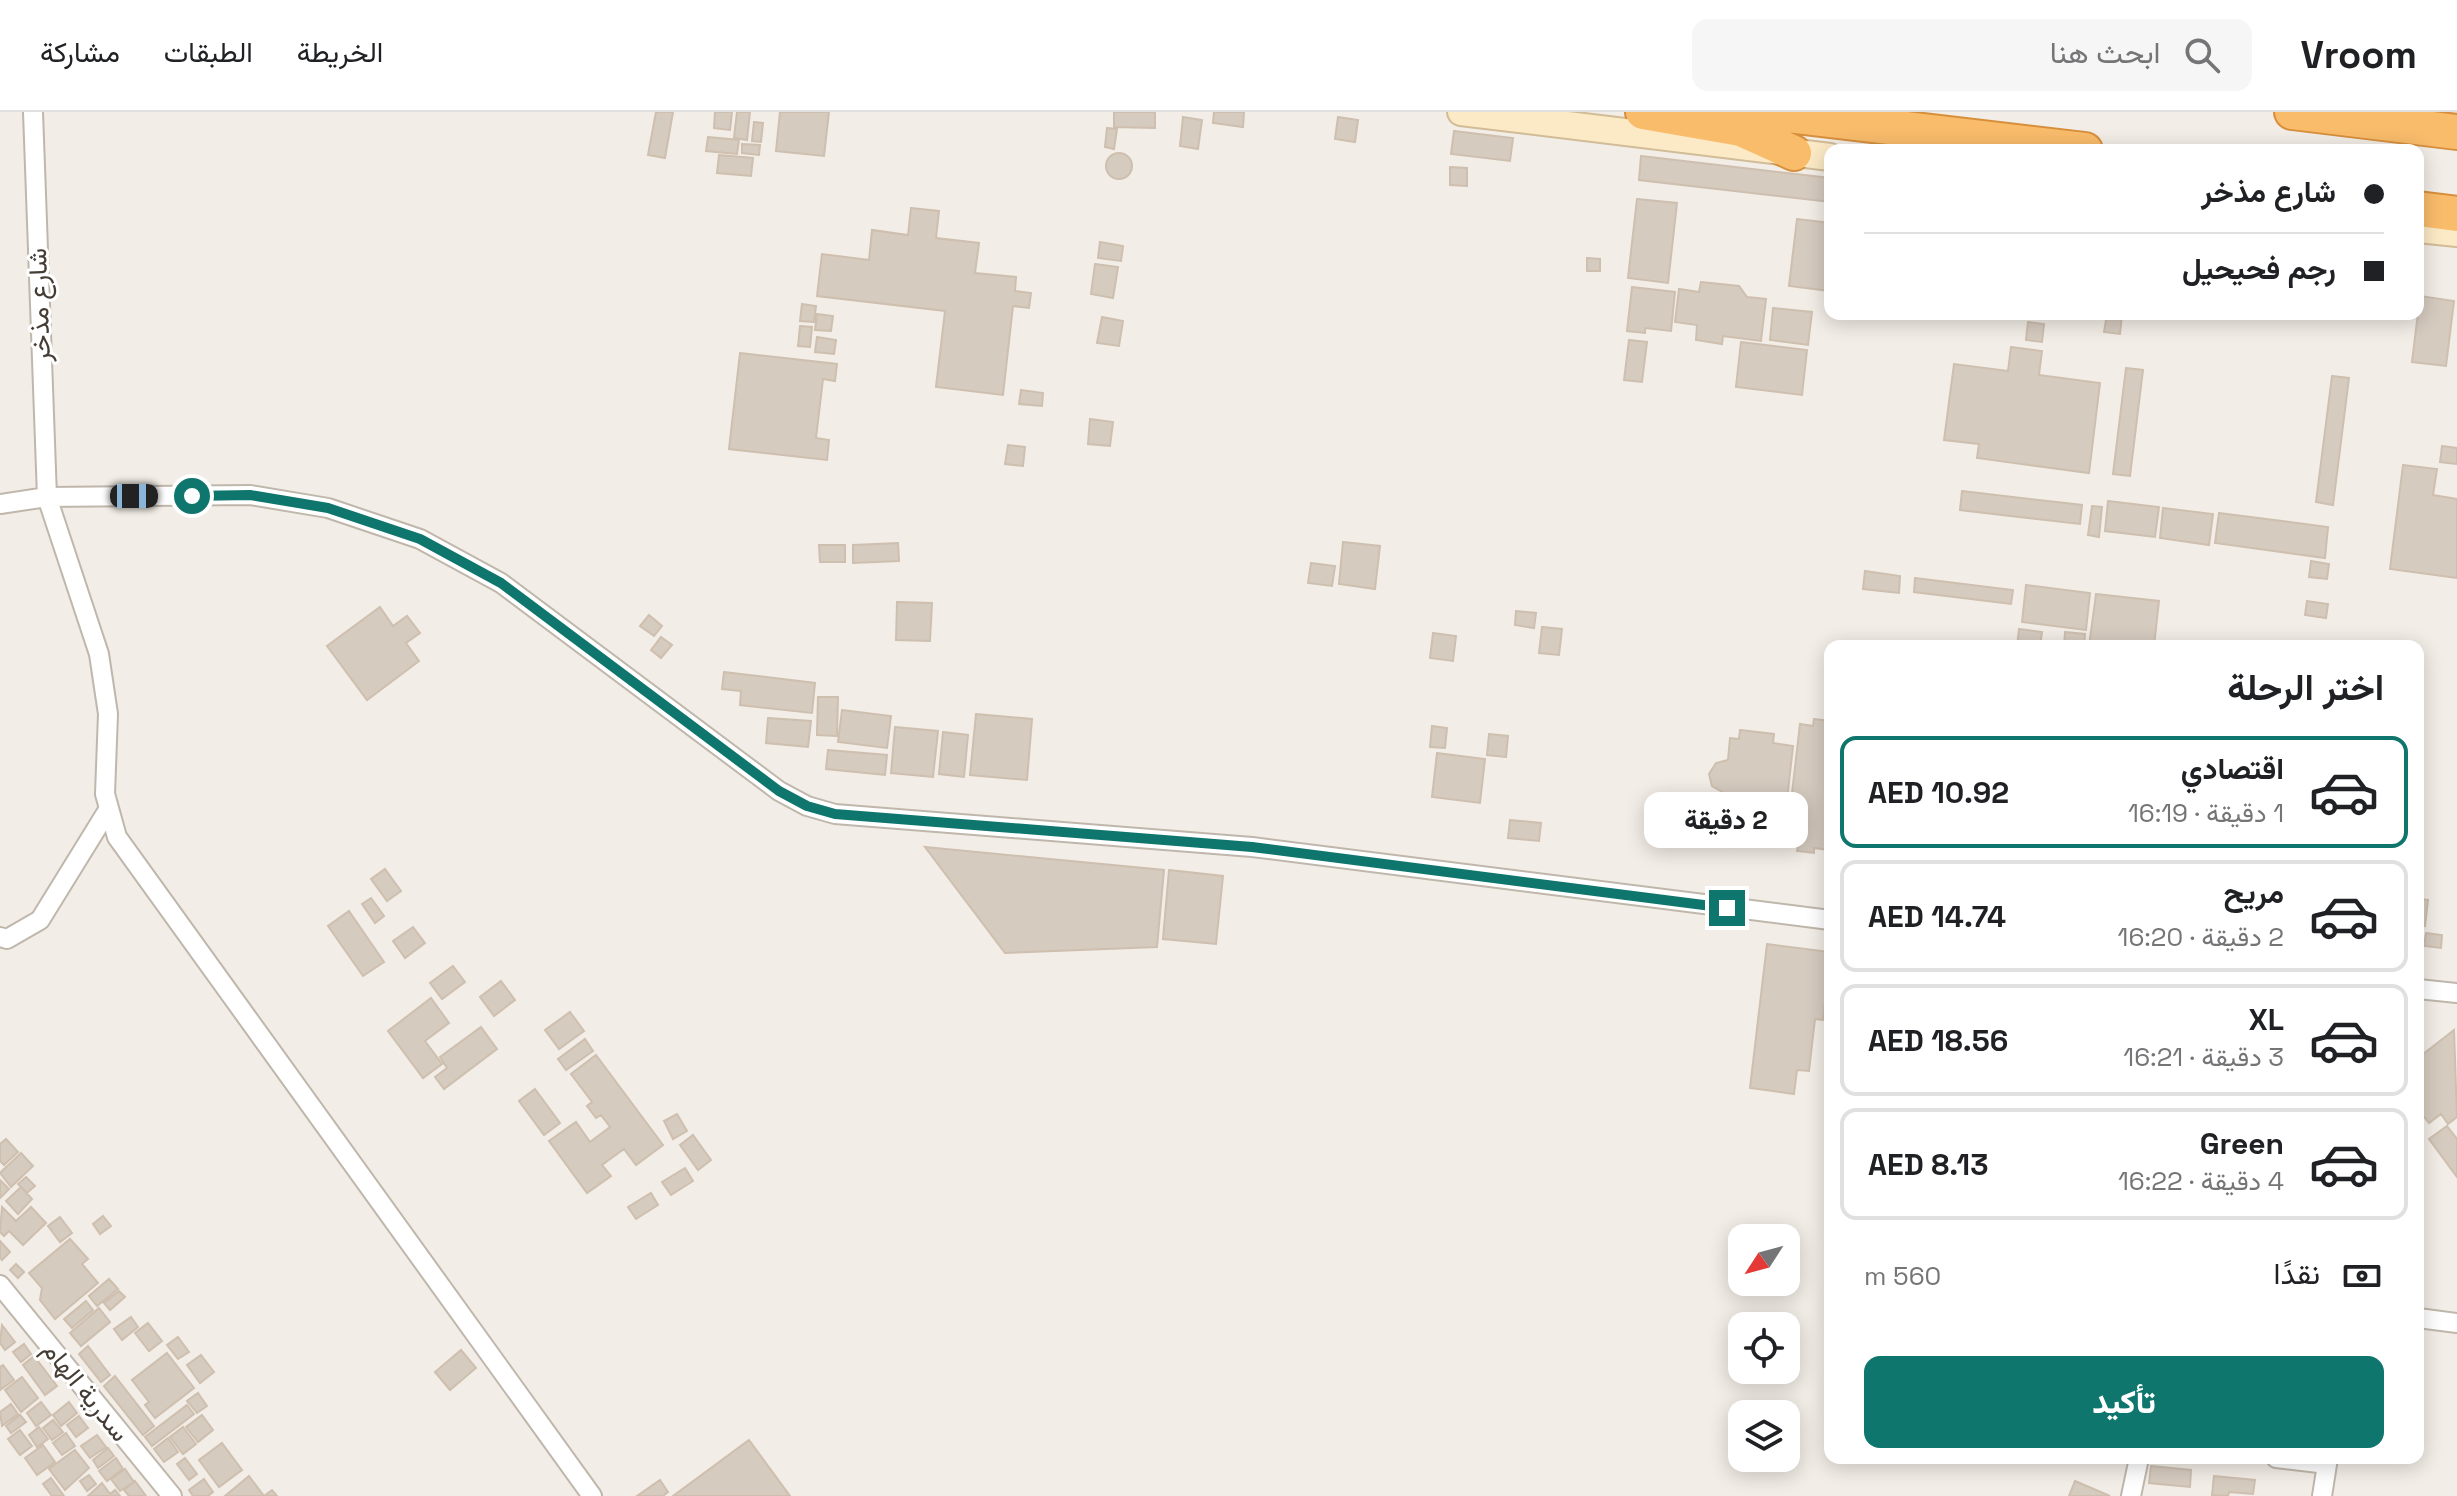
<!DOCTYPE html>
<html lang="ar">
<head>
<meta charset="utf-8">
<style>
  body { margin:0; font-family:"Space Grotesk",Vazirmatn,sans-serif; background:#f6f6f6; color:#202124; direction:rtl; height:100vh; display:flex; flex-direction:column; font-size:30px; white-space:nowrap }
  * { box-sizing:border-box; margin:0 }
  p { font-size:26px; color:#757577 }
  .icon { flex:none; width:44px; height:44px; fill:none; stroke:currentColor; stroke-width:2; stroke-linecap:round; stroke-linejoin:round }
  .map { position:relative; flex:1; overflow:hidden; direction:ltr }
  .details { position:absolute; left:1824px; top:528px; width:600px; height:824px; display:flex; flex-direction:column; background:#fff; border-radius:16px; box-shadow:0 4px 20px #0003; direction:rtl }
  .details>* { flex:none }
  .hud { position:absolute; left:1824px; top:32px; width:600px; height:176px; border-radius:16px; box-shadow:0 4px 20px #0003; direction:rtl; display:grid; align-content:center; height:176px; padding:0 40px; background:#fff }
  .needle { width:52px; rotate:234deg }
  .fabs { position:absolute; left:1728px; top:1112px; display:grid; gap:16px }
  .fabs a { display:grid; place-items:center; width:72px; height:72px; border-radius:16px; background:#fff; box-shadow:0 4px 20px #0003; font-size:40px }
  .end { position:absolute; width:36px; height:36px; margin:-18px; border:10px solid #0f766e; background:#fff; box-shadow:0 0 0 4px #fff }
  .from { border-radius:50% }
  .bubble { position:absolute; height:56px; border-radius:16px; background:#fff; box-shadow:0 4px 20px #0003; font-size:26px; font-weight:800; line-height:56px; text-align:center; direction:rtl }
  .car { position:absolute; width:24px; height:48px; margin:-24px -12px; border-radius:10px; box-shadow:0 0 6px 2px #0007; background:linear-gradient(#222 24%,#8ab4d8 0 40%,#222 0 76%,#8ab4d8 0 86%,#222 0) }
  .hud b { display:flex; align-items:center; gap:28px; height:76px; font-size:30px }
  .hud b+b { border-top:2px solid #e0e0e0 }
  .hud i { width:20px; height:20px; background:#202124 }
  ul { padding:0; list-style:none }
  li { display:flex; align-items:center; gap:24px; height:112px; margin:0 16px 12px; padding:0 24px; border:4px solid #e0e0e0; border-radius:16px }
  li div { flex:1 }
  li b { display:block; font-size:30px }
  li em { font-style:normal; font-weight:800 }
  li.active { border-color:#0f766e }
  li>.icon { width:72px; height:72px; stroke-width:1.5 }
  h2 { padding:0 40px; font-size:36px; line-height:96px }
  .pay { display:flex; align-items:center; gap:20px; height:88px; padding:0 40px; font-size:30px }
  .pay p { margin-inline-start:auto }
  .button { display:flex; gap:16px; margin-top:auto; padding:16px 40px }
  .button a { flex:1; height:92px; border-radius:16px; background:#0f766e; color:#fff; font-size:32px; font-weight:800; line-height:92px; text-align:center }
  header { display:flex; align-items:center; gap:48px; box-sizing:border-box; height:112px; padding:0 40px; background:#fff; border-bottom:2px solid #e0e0e0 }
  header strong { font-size:38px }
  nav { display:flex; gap:44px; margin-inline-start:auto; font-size:28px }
  .search { width:560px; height:72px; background:#f6f6f6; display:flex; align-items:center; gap:20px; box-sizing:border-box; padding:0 28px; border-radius:16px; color:#757577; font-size:30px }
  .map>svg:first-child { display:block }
  .building { fill:#d6cbbf; stroke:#cebfaf; stroke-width:2 }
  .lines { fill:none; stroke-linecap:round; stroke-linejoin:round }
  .street-casing { stroke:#c0b7ac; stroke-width:22 }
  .secondary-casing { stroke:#d1bc97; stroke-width:30 }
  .highway-casing { stroke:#d78f3b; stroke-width:38 }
  .street { stroke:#fff; stroke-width:18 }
  .secondary { stroke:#fceac6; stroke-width:26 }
  .highway { stroke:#f9bc6b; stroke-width:34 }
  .route { stroke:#0f766e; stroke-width:10 }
  .labels { text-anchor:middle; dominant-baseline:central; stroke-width:6; stroke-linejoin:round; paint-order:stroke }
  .street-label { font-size:26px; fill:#453d35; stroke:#fff }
</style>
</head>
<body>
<header>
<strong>Vroom</strong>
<div class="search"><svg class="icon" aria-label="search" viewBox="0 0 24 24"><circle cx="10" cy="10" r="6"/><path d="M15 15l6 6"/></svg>ابحث هنا</div>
<nav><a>الخريطة</a><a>الطبقات</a><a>مشاركة</a></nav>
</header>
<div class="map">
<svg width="2457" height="1384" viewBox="0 0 2457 1384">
  <rect width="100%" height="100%" fill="#f2ede6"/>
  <path class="building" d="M656 0H673L665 46 648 43Z
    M715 0H732L730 18 714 16Z
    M737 0H750L747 28 734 26Z
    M780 0H829L824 44 776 39Z
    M1114 0H1155V16L1114 15Z
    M1214 0H1244L1243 15 1213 11Z
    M1183 5 1202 8 1198 37 1180 34Z
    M1338 5 1358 8 1355 30 1335 27Z
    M754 10 763 11 761 30 752 29Z
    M1107 16 1117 17 1114 37 1105 35Z
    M1454 19 1513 26 1510 49 1451 42Z
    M708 25 739 28 737 42 706 39Z
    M742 32 760 33 759 43 742 41Z
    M1106 54a13 13 0 1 1 26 0a13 13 0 1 1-26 0Z
    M719 43 753 46 751 64 717 61Z
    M1641 44 1830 66V90L1639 68Z
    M1450 55 1467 56V74L1450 73Z
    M1637 87 1677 91 1668 171 1628 166Z
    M911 96 939 99 936 126 979 131 975 161 1016 165 1015 179 1031 181 1029 196 1013 194 1003 283 936 275 945 199 817 184 822 142 869 148 872 118 908 123Z
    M1797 107 1830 111V179L1789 174Z
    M1100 130 1123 134 1121 149 1098 146Z
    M1587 146 1600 147V159H1587Z
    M1095 152 1118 155 1113 186 1091 182Z
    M1701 170 1739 174 1747 185 1766 187 1761 229 1723 224 1722 232 1696 228 1697 213 1675 210 1679 177 1699 180Z
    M1632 175 1675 180 1671 219 1645 216V221L1627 219Z
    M2420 184 2454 189 2446 254 2412 250Z
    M802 192 816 194 814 210 800 209Z
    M1773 196 1812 200 1808 233 1770 228Z
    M817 202 833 204 831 219 815 218Z
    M2107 202H2122L2120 222 2104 220Z
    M1102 205 1123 209 1119 234 1097 231Z
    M2028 210 2044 212 2042 230 2026 228Z
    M800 214 812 215 810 235 798 234Z
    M817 225 836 228 834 242 815 240Z
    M1629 228 1647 230 1642 270 1624 268Z
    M1741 230 1807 238 1802 283 1736 275Z
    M2011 235 2042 239 2039 263 2100 271 2089 361 1977 346 1979 332 1944 328 1954 252 2008 259Z
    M740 241 837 252 835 269 823 267 816 326 829 328 827 348 729 337Z
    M2126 256 2143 258 2130 364 2113 362Z
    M2332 264 2349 266 2333 393 2316 390Z
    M1021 278 1043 281 1042 294 1019 292Z
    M1090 307 1113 310 1110 334 1088 332Z
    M1008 333 1025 335 1023 354 1005 352Z
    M2442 334 2457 336V352L2440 350Z
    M2403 353 2437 357 2433 383 2457 387V466L2390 457Z
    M1962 379 2082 393 2080 412 1960 398Z
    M2108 389 2159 395 2155 425 2105 419Z
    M2092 394 2102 395 2099 425 2088 423Z
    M2163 396 2213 402 2209 433 2160 426Z
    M2219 401 2328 415 2325 446 2215 431Z
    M1343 430 1380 434 1375 477 1339 472Z
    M898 431 899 449 853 451V433Z
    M819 433H845V450H820Z
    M2311 449 2329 452 2327 467 2309 465Z
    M1311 451 1335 454 1332 474 1308 471Z
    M1865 459 1900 464 1899 481 1863 477Z
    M1915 466 2013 478 2011 492 1914 480Z
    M2026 473 2090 481 2086 518 2022 510Z
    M2096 482 2159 489 2154 534H2089Z
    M2307 489 2328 492 2326 506 2305 503Z
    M897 490 932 491 930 529 896 528Z
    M380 495 393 514 407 504 420 521 406 531 419 549 367 588 327 534Z
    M1516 499 1536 501 1534 516 1515 513Z
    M649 503 662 514 654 524 640 514Z
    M1542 515 1562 517 1559 543 1539 541Z
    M2019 517 2042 520 2040 534H2017Z
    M2065 520 2085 522 2084 534H2064Z
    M1433 521 1456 524 1453 549 1430 546Z
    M661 525 672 533 661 546 651 538Z
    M724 560 815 571 812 601 740 593 741 579 722 577Z
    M818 585H838L837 624 817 623Z
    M842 598 891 604 887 636 838 630Z
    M976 602 1032 607 1027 668 970 663Z
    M768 606 811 609 808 635 766 631Z
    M1814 607 1830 609V738L1814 736V741L1797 739 1798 734 1786 733 1800 612 1813 614Z
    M1432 614 1447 616 1445 636 1430 635Z
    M895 615 938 619 933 665 891 661Z
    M1740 618 1774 622 1773 631 1793 634 1784 715 1759 712 1760 705 1722 700 1724 681 1712 674 1709 662 1716 651 1728 648 1730 626 1739 627Z
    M943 620 968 623 964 665 939 662Z
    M1489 622 1508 624 1506 645 1487 643Z
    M828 638 887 643 885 663 826 657Z
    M1437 641 1485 647 1480 691 1432 685Z
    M1697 701 1734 705 1730 735 1694 730Z
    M1510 708 1541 711 1539 729 1508 726Z
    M925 735 1164 758 1157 835 1005 841Z
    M385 757 401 779 387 789 371 767Z
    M1169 758 1223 764 1216 832 1163 827Z
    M371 786 384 804 375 811 362 792Z
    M2418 787 2428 788 2425 814 2418 813Z
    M349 799 384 850 363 864 328 814Z
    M413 815 425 831 405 846 393 829Z
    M2426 821 2442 823 2441 836 2424 834Z
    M1767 832 1830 840 1823 908 1815 907 1809 959 1797 958 1794 982 1750 976Z
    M453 854 465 870 442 887 430 871Z
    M501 869 515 888 494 904 480 885Z
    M431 886 449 911 425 929 442 952 423 966 388 919Z
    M570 900 584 919 559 937 545 918Z
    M481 915 497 937 444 977 435 965 447 956 440 945Z
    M2454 918 2457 1005 2448 1012 2441 1002 2429 1011 2418 997V946Z
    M585 927 593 939 566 958 558 947Z
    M596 943 663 1033 636 1053 624 1037 602 1053 611 1064 587 1081 549 1029 576 1010 590 1030 610 1015 601 1003 596 1006 587 994 592 990 571 962Z
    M535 977 560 1011 544 1023 519 989Z
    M677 1002 687 1019 673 1027 664 1009Z
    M2447 1014 2457 1027V1065L2429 1027Z
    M693 1023 711 1048 698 1058 680 1033Z
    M6 1027 18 1040 4 1053 0 1049V1032Z
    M21 1041 33 1054 11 1075 0 1061Z
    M685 1056 693 1069 671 1083 662 1070Z
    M26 1065 35 1074 27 1081 18 1072Z
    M0 1068 9 1077 0 1086Z
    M21 1075 32 1087 18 1102 6 1089Z
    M651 1081 658 1093 636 1107 628 1095Z
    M2 1095 16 1109 31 1095 46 1111 23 1133 9 1119 4 1124 0 1120Z
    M103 1104 111 1114 100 1122 93 1112Z
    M60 1105 72 1121 60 1130 48 1114Z
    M70 1127 88 1147 82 1152 98 1171 55 1207 40 1188 42 1176 29 1161Z
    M0 1129 10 1140 2 1148 0 1146Z
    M16 1152 24 1160 18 1166 10 1158Z
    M109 1167 118 1177 97 1194 89 1184Z
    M119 1179 125 1185 110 1198 104 1191Z
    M86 1189 93 1198 72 1216 64 1207Z
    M99 1196 110 1210 81 1234 70 1221Z
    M131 1205 138 1215 122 1228 114 1217Z
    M148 1211 162 1229 149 1239 135 1221Z
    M2 1213 15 1230 5 1238 0 1231Z
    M178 1225 189 1240 178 1247 167 1233Z
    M24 1232 31 1242 21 1250 13 1240Z
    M88 1234 110 1263 101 1270 79 1242Z
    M461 1238 476 1256 450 1278 435 1260Z
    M167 1241 194 1276 155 1306 145 1293 149 1290 132 1268Z
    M201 1243 214 1260 200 1271 187 1253Z
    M34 1244 57 1274 45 1283 23 1253Z
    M3 1253 14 1268 0 1278V1255Z
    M115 1264 154 1314 143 1323 104 1274Z
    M22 1265 38 1286 21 1300 5 1278Z
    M198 1281 207 1294 197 1301 187 1289Z
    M41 1290 51 1303 36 1314 27 1301Z
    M69 1290 77 1301 61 1314 53 1303Z
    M11 1292 18 1302 2 1314 0 1300Z
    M187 1293 194 1302 152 1334 145 1325Z
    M20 1303 26 1310 11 1321 6 1314Z
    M202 1303 213 1318 198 1330 186 1315Z
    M79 1304 88 1316 76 1325 67 1313Z
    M53 1308 63 1320 52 1328 43 1316Z
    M39 1315 48 1327 37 1335 29 1323Z
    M183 1315 196 1332 183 1342 170 1325Z
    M20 1318 32 1334 20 1343 8 1327Z
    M66 1321 75 1334 62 1343 53 1331Z
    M97 1323 106 1335 90 1346 81 1334Z
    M168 1326 178 1340 164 1350 154 1337Z
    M749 1328 790 1384H673Z
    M222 1331 242 1358 219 1375 199 1348Z
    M43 1333 55 1350 37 1363 25 1346Z
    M108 1336 114 1344 98 1356 93 1348Z
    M75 1338 89 1356 65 1378 49 1357Z
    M116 1346 123 1357 107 1369 99 1359Z
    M185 1346 197 1362 189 1368 177 1352Z
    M2151 1354 2191 1358 2190 1375 2149 1371Z
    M125 1357 134 1370 120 1379 111 1367Z
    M89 1363 96 1372 87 1379 80 1369Z
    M249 1364 264 1384 272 1378 277 1384H225Z
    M2214 1364 2255 1368 2253 1382 2229 1380 2228 1384 2212 1383Z
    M51 1366 64 1384H52L43 1372Z
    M204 1367 213 1380 208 1384H193L189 1378Z
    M660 1368 668 1380 663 1384H637Z
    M135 1369 146 1384H129L124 1378Z
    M2075 1369 2110 1384H2069Z
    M102 1371 110 1382 115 1378 120 1384H88Z"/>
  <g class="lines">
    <defs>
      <path id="street" d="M33 0 47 385 99 542 108 602 105 682 117 725 592 1384
        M0 392 47 385 250 383 328 396 420 427 501 471 779 679 807 694 835 702 1252 735 1830 808
        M0 825 7 827 40 808 108 698
        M2418 877 2457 881
        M0 1173 172 1384
        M2418 1206 2457 1211
        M2276 1346 2327 1352
        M2131 1384 2139 1346
        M2322 1384 2328 1346"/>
      <path id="secondary" d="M1461 0 1830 45
        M2418 117 2457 121"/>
      <path id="highway" d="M1643 0 1741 17 1794 41
        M1761 0 2085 38
        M2292 0 2457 20
        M2418 97 2457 102"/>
    </defs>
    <use href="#street" class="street-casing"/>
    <use href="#secondary" class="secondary-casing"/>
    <use href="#highway" class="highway-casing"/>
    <use href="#street" class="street"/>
    <use href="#secondary" class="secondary"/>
    <use href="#highway" class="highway"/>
  </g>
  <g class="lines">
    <path class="route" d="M192 384 250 383 328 396 420 427 501 471 779 679 807 694 835 702 1252 735 1727 796"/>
  </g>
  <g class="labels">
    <g class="street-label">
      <text transform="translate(39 193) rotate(-92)">شارع مذخر</text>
      <text transform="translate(86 1279) rotate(51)">سدرية الهام</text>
    </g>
  </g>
</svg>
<div class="fabs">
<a><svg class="needle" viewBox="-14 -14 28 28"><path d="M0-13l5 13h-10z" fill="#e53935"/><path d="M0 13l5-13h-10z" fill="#757577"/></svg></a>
<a><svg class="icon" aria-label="locate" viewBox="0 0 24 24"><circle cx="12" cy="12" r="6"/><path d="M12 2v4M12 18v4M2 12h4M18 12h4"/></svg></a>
<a><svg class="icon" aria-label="layers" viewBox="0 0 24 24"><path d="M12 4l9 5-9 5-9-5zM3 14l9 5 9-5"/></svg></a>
</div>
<i class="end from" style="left:192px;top:384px"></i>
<i class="end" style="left:1727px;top:796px"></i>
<div class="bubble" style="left:1644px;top:680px;width:164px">2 دقيقة</div>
<i class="car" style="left:134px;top:384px;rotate:90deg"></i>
<div class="hud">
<b><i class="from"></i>شارع مذخر</b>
<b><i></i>رجم فحيحيل</b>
</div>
<section class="details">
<h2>اختر الرحلة</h2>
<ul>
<li class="active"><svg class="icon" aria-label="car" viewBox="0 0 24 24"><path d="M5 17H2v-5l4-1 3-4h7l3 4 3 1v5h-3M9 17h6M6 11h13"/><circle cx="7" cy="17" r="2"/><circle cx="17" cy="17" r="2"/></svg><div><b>اقتصادي</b><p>1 دقيقة · 16:19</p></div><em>AED 10.92</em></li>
<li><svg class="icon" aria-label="car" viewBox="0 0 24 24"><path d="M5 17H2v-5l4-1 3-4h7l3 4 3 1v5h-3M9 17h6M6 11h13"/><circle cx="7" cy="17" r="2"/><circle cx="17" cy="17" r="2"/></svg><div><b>مريح</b><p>2 دقيقة · 16:20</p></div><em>AED 14.74</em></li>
<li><svg class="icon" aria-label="car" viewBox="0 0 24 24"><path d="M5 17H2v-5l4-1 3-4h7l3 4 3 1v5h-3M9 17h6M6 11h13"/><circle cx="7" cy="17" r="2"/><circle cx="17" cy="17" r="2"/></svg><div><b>XL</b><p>3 دقيقة · 16:21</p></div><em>AED 18.56</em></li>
<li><svg class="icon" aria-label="car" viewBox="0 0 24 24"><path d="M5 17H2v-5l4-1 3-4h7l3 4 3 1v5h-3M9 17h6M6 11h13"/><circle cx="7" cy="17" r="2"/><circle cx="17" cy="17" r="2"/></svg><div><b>Green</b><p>4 دقيقة · 16:22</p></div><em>AED 8.13</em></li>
</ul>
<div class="pay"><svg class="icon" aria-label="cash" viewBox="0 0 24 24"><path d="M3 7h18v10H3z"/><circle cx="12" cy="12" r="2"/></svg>نقدًا<p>560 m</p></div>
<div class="button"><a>تأكيد</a></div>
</section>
</div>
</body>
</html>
